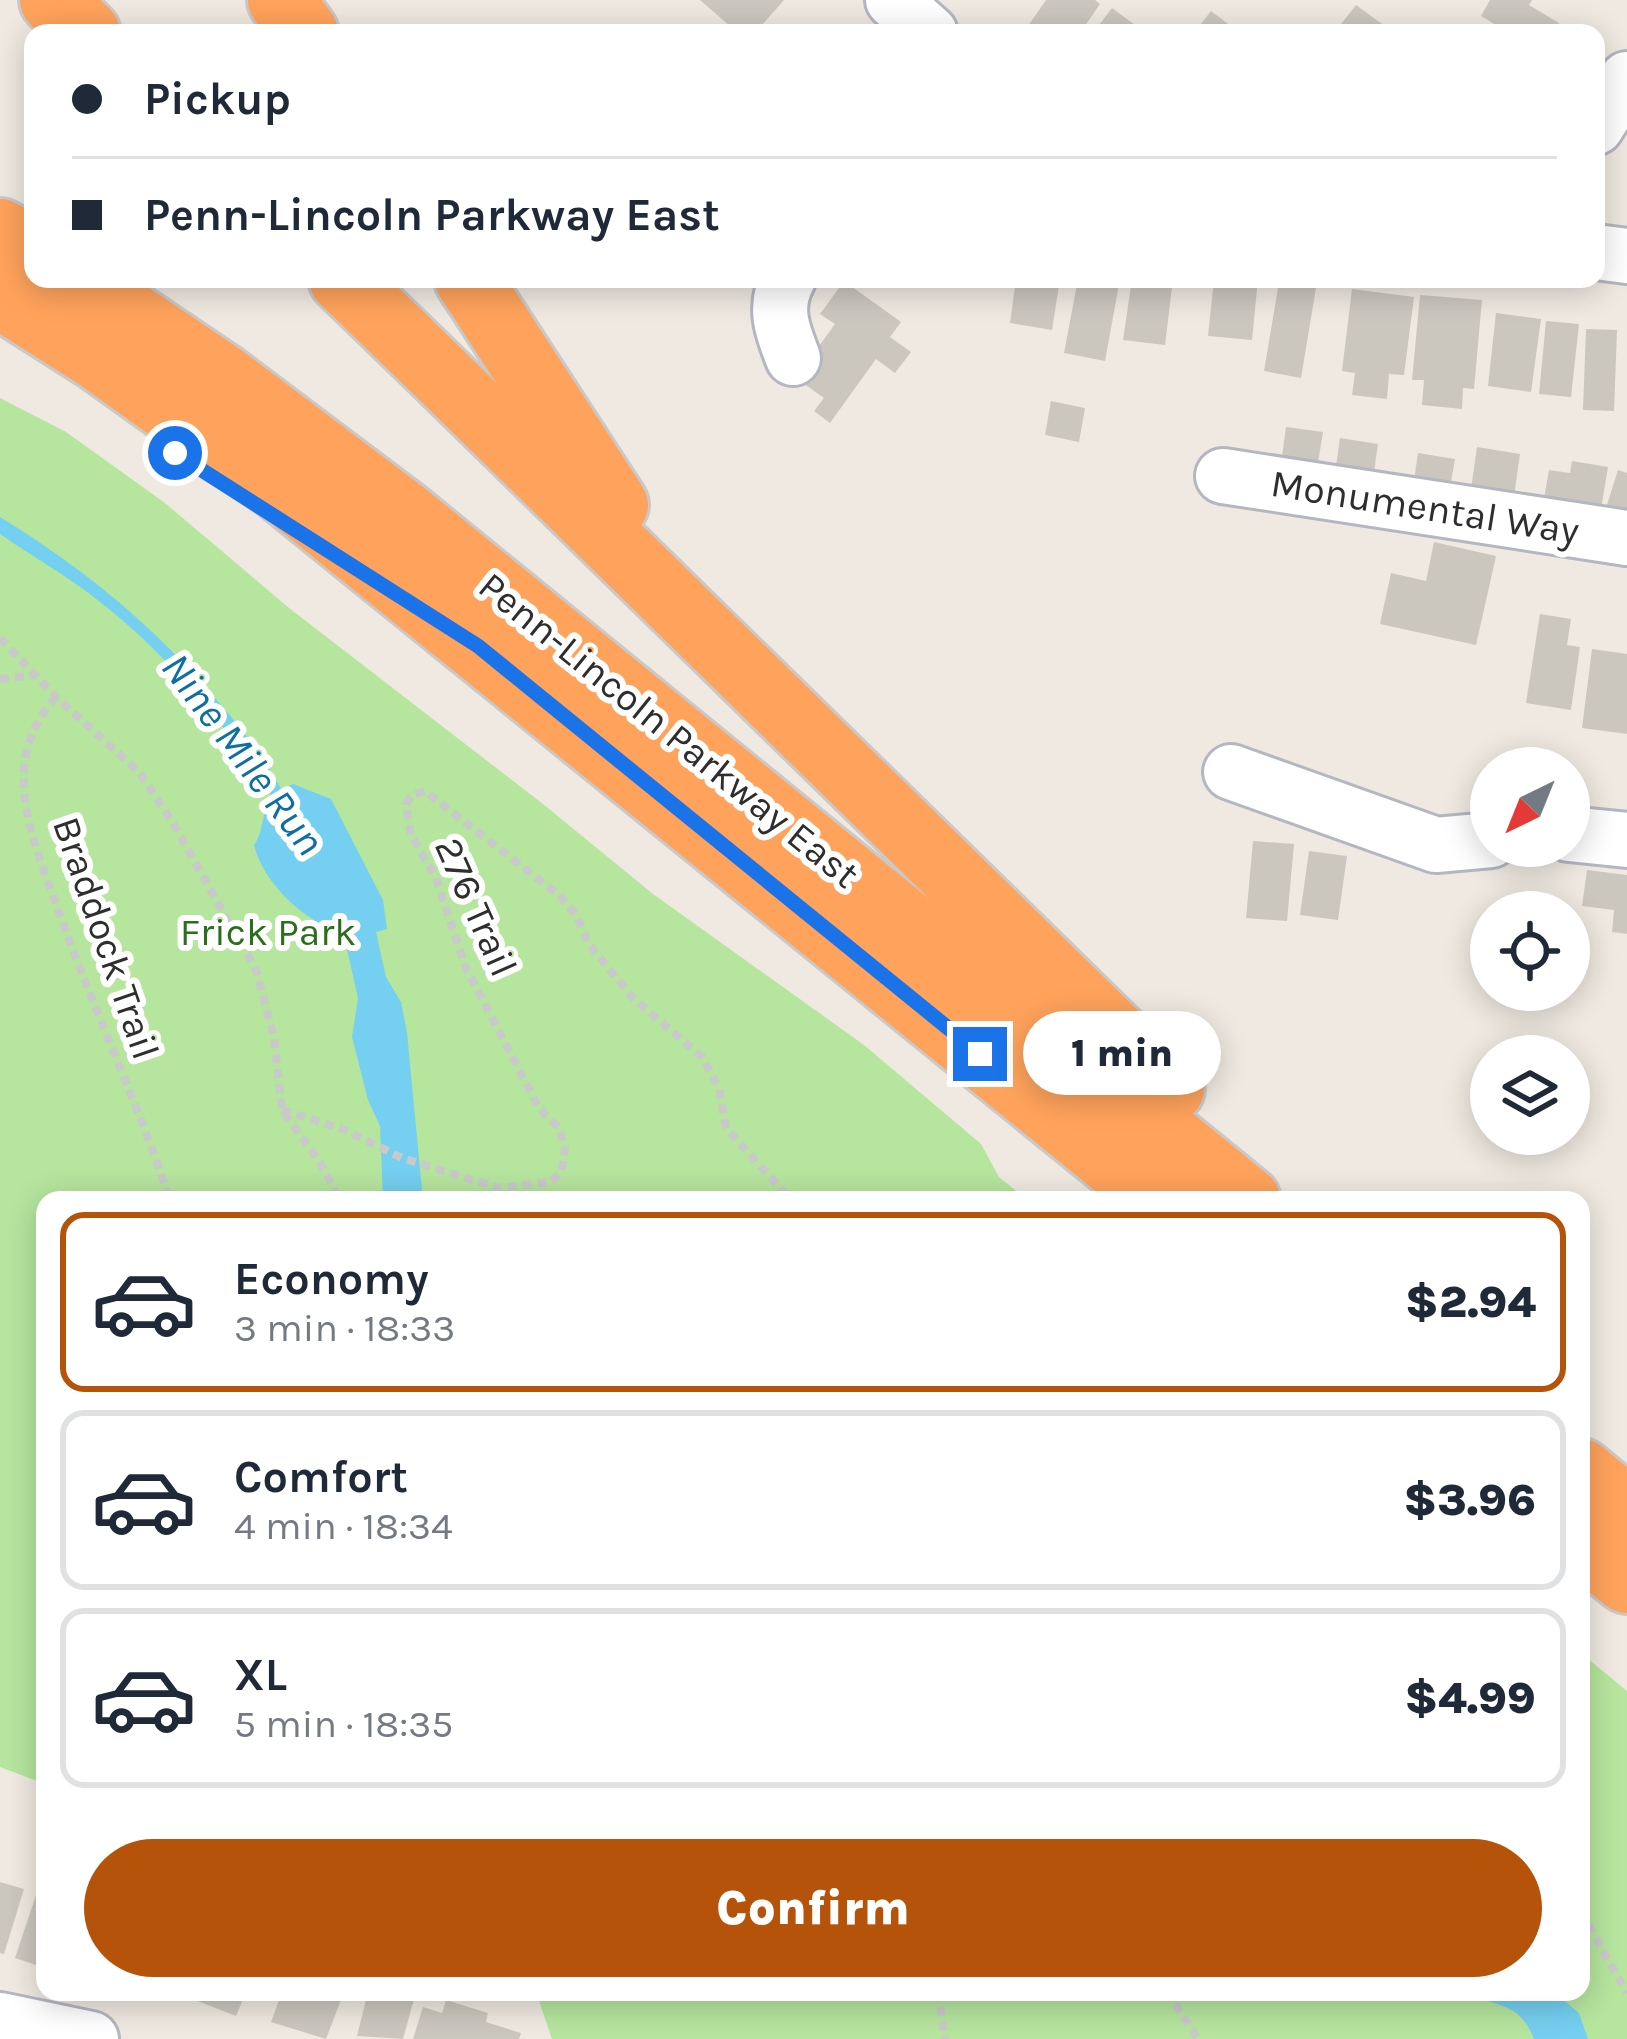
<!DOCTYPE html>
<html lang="en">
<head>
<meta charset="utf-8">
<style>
  body { margin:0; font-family:Karla,sans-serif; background:#f2f2f3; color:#1f2937; height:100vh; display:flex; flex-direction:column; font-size:45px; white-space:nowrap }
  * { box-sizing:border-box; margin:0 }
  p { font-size:39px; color:#747a83 }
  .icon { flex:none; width:66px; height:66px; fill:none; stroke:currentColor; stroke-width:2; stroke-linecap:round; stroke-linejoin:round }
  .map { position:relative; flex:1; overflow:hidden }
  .drawer { position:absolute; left:36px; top:1191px; width:1554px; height:810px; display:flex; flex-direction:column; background:#fff; border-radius:24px; box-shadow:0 6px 30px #0003 }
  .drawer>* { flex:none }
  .banner { position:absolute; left:24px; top:24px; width:1581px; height:264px; border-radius:24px; box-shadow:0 6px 30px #0003; display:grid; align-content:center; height:264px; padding:0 48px; background:#fff }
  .needle { width:78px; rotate:223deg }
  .fabs { position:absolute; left:1470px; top:747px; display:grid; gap:24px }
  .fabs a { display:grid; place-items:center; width:120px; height:120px; border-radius:50%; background:#fff; box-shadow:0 6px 30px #0003; font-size:60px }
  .end { position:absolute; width:54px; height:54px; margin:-27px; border:15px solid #1a73e8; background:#fff; box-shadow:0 0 0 6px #fff }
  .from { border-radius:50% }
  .bubble { position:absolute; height:84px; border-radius:42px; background:#fff; box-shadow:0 6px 30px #0003; font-size:39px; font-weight:800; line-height:84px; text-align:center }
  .banner b { display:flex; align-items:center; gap:42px; height:114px; font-size:45px }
  .banner b+b { border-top:3px solid #e0e1e3 }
  .banner i { width:30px; height:30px; background:#1f2937 }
  ul { padding:21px 0 0; list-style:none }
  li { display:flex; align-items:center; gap:36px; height:180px; margin:0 24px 18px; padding:0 24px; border:6px solid #e0e1e3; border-radius:24px }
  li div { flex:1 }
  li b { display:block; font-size:45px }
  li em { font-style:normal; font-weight:800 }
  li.selected { border-color:#b45309 }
  li>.icon { width:108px; height:108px; stroke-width:1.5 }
  .button { display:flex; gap:24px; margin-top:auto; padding:24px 48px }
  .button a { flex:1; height:138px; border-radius:72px; background:#b45309; color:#fff; font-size:48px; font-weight:800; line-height:138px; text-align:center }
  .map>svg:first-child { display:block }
  .green { fill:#b6e59e }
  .water { fill:#75cff0 }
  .building { fill:#cbc7bf }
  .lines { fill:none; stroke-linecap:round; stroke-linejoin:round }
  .minor-casing { stroke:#b4b7c1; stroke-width:60 }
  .highway-casing { stroke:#c9c9c9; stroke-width:72 }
  .path { stroke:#c9c9c9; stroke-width:8; stroke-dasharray:9 6; stroke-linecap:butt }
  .minor { stroke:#fff; stroke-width:54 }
  .highway { stroke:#ffa35c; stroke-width:66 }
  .route { stroke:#1a73e8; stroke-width:15 }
  .labels { text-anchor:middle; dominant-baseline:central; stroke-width:12; stroke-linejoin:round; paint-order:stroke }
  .street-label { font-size:39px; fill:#2e2e2e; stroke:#fff }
  .park-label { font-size:39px; fill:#2c6e1b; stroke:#fff }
  .water-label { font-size:42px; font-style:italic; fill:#0d6fa3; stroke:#fff }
</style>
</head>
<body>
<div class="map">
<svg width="1627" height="2039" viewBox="0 0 1627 2039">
  <rect width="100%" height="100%" fill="#efe9e1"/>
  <path class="green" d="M0 398 66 432 165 503 289 608 543 804 653 894 864 1045 981 1144 999 1177 1027 1200H45V1784L0 1767Z
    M1581 1653 1627 1691V2039H552L536 1992H1581Z"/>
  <path class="water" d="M0 517C87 571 148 621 215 698 240 727 263 754 281 789L293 784 331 799 383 900 387 929 376 932 386 977 401 1002 407 1033 423 1200H383L380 1126 368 1100 352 1037 358 998 343 932C306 924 263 883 254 845 265 830 261 810 272 796 225 724 168 655 100 602 69 577 33 557 0 534Z
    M1467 1992H1554L1579 2013 1588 2039H1534C1519 2000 1496 2009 1467 1992Z"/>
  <path class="building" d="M700 0H784L755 33H738Z
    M1046 0H1095L1100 4 1080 33H1023Z
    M1490 0H1532L1529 5 1559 23 1553 33H1509L1481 16Z
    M1356 5 1389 29 1386 33H1342L1337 29Z
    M1112 8 1146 33H1093Z
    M1211 11 1240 33H1194Z
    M1016 279H1060L1052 330 1010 323Z
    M1078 279H1120L1105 361 1064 353Z
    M1132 279H1173L1165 345 1123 340Z
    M1214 279H1258L1252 340 1208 336Z
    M844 281 901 322 890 337 911 352 895 373 876 359 830 423 814 411 824 398 796 378 835 324 820 314Z
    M1279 282 1316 288 1301 378 1264 371Z
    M1352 289 1414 297 1404 375 1389 374 1387 399 1352 395 1355 373 1342 371Z
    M1420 295 1482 300 1474 389 1463 388 1462 409 1422 405 1424 380H1412Z
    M1496 313 1541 319 1531 392 1488 386Z
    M1546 321 1579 324 1571 397 1539 394Z
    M1586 329 1617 330 1614 411 1583 410Z
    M1051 401 1085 408 1079 442 1045 435Z
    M1286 427 1323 432 1317 469 1281 464Z
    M1340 438 1378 444 1373 479 1335 473Z
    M1477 447 1520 454 1514 496 1471 489Z
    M1418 453 1455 459 1449 493 1413 487Z
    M1572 461 1608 467 1600 515 1543 504 1549 470 1570 473Z
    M1618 470 1627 473V514L1606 508Z
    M1434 542 1496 556 1476 645 1380 624 1391 573 1426 581Z
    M1540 614 1571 619 1567 645 1580 647 1571 710 1526 703Z
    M1592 649 1627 654V734L1582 728Z
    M1253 841 1294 844 1287 921 1246 918Z
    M1309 851 1347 856 1338 920 1300 915Z
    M1587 870 1627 875V934L1612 932 1614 910 1582 906Z
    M0 1882 24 1889 4 1954 0 1953Z
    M40 1883 45 1884V1968L15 1958Z
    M198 1992H246L236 2016 195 2000Z
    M282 1992H344L326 2039 271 2022Z
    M368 1992H416L403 2039 357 2036Z
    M446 2000 488 2013 486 2022 521 2033 519 2039H413L423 2007 442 2013Z"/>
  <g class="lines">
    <defs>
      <path id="minor" d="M893 0 930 33
        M1596 127 1627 79
        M1596 252 1627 256
        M788 279C773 307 782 330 793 358
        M1223 476 1627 538
        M1231 772 1436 845 1491 840
        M1569 834 1627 840
        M0 2020 91 2039"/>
      <path id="highway" d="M53 0 87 33
        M281 0 305 33
        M0 232 33 251
        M77 279 221 376 403 513 1247 1200
        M342 279C620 547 893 820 1171 1089
        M468 279 615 505
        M0 295 96 356 278 486 1159 1200
        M1581 1472 1627 1510
        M1581 1543 1627 1580"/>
    </defs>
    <use href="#minor" class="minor-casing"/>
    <use href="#highway" class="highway-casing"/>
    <path class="path" d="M0 638 56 697 139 772 174 825 256 970 274 1037 282 1110 319 1161 340 1200
      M0 679 34 675
      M56 697C33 722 21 755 24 790 27 831 46 876 60 915 94 1011 138 1103 170 1200
      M282 1110 343 1129 402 1158 499 1188 551 1182 562 1171 565 1149 559 1128 539 1108 465 966 436 878 411 835 406 804 412 795 425 791 559 895 577 916 588 943 632 997 702 1057 719 1088 726 1128 791 1200
      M1581 1912 1627 1993
      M938 1992 945 2039
      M1167 1992 1198 2039"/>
    <use href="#minor" class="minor"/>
    <use href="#highway" class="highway"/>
  </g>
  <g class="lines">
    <path class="route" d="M175 453 478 646 980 1054"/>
  </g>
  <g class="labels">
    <g class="street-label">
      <text transform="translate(1425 507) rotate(9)">Monumental Way</text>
      <text transform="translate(669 730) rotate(39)">Penn-Lincoln Parkway East</text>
      <text transform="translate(476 907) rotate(66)">276 Trail</text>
      <text transform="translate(106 938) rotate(71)">Braddock Trail</text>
    </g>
    <g class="park-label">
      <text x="268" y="932">Frick Park</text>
    </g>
    <g class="water-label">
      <text transform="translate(243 754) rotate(53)">Nine Mile Run</text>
    </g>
  </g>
</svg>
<div class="fabs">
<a><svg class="needle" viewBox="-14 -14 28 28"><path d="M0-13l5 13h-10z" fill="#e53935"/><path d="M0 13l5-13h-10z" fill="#747a83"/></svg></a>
<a><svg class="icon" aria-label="locate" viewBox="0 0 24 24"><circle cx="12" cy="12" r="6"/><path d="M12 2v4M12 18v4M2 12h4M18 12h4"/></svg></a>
<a><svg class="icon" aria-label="layers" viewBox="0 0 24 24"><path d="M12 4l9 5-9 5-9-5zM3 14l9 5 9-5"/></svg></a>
</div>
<i class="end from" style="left:175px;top:453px"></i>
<i class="end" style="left:980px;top:1054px"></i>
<div class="bubble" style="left:1023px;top:1011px;width:198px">1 min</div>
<div class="banner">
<b><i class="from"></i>Pickup</b>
<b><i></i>Penn-Lincoln Parkway East</b>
</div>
<section class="drawer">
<ul>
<li class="selected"><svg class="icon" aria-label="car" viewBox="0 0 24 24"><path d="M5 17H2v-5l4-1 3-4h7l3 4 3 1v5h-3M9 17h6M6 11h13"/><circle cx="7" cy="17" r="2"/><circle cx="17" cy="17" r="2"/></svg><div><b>Economy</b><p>3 min · 18:33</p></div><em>$2.94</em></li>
<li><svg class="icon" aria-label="car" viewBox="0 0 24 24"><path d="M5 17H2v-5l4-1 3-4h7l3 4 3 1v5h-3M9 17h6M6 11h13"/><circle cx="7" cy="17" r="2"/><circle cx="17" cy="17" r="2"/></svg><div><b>Comfort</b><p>4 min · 18:34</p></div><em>$3.96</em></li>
<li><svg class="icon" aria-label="car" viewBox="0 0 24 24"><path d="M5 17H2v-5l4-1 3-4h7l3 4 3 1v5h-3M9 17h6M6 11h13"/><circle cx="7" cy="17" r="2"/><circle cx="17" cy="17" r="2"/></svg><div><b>XL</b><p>5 min · 18:35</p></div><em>$4.99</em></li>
</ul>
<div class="button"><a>Confirm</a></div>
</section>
</div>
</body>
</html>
